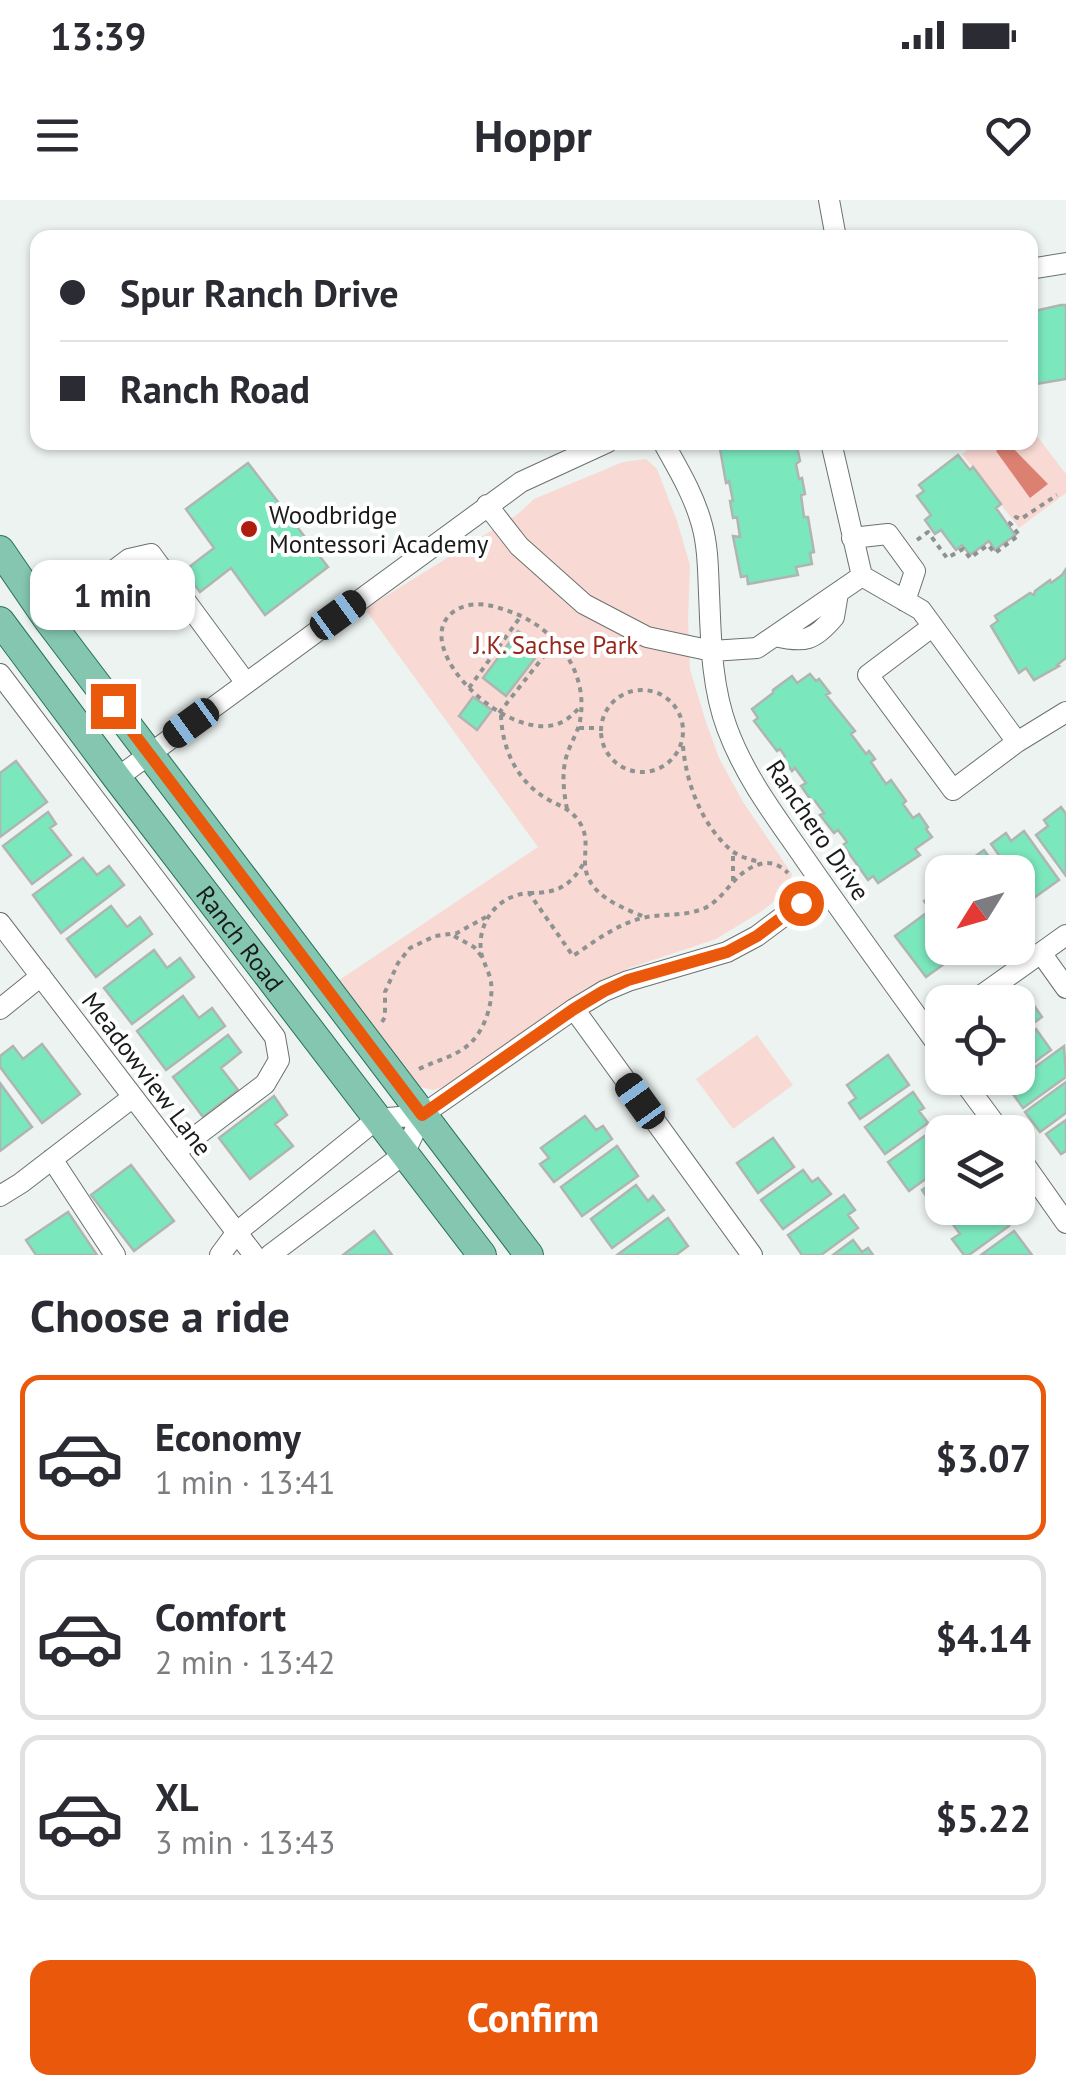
<!DOCTYPE html>
<html lang="en">
<head>
<meta charset="utf-8">
<style>
  body { margin:0; font-family:"PT Sans",sans-serif; background:#f2f2f3; color:#2b2b33; height:100vh; display:flex; flex-direction:column; font-size:38px; white-space:nowrap }
  * { box-sizing:border-box; margin:0 }
  p { font-size:32px; color:#7c7c81 }
  .icon { flex:none; width:55px; height:55px; fill:none; stroke:currentColor; stroke-width:2; stroke-linecap:round; stroke-linejoin:round }
  .map { position:relative; height:1055px; overflow:hidden }
  .side { display:flex; flex-direction:column; background:#fff; flex:1 }
  .side>* { flex:none }
  .top-card { position:absolute; left:30px; top:30px; width:1008px; height:220px; border-radius:20px; box-shadow:0 2px 8px #0004; display:grid; align-content:center; height:220px; padding:0 30px; background:#fff }
  .needle { width:65px; rotate:233deg }
  .controls { position:absolute; left:925px; top:655px; display:grid; gap:20px }
  .controls a { display:grid; place-items:center; width:110px; height:110px; border-radius:20px; background:#fff; box-shadow:0 2px 8px #0004; font-size:50px }
  .end { position:absolute; width:45px; height:45px; margin:-22px; border:12px solid #ea580c; background:#fff; box-shadow:0 0 0 5px #fff }
  .from { border-radius:50% }
  .bubble { position:absolute; height:70px; border-radius:20px; background:#fff; box-shadow:0 2px 8px #0004; font-size:32px; font-weight:700; line-height:70px; text-align:center }
  .car { position:absolute; width:30px; height:60px; margin:-30px -15px; border-radius:12px; box-shadow:0 0 8px 2px #0007; background:linear-gradient(#222 24%,#8ab4d8 0 40%,#222 0 76%,#8ab4d8 0 86%,#222 0) }
  .top-card b { display:flex; align-items:center; gap:35px; height:95px; font-size:38px }
  .top-card b+b { border-top:2px solid #e1e1e2 }
  .top-card i { width:25px; height:25px; background:#2b2b33 }
  ul { padding:0; list-style:none }
  li { display:flex; align-items:center; gap:30px; height:165px; margin:0 20px 15px; padding:0 10px; border:5px solid #e1e1e2; border-radius:20px }
  li div { flex:1 }
  li b { display:block; font-size:38px }
  li em { font-style:normal; font-weight:700 }
  li.on { border-color:#ea580c }
  li>.icon { width:90px; height:90px; stroke-width:1.5 }
  h2 { padding:0 30px; font-size:45px; line-height:120px }
  .primary-button { display:flex; gap:20px; margin-top:auto; padding:20px 30px }
  .primary-button a { flex:1; height:115px; border-radius:20px; background:#ea580c; color:#fff; font-size:40px; font-weight:700; line-height:115px; text-align:center }
  .status { display:flex; justify-content:space-between; align-items:center; height:70px; padding:0 50px; background:#fff; direction:ltr }
  .status svg { height:28px; fill:currentColor }
  header { display:flex; justify-content:space-between; align-items:center; height:130px; padding:0 30px; background:#fff; font-size:45px; font-weight:700 }
  .map>svg:first-child { display:block }
  .green { fill:#f8d9d3 }
  .water { fill:#dc8171 }
  .building { fill:#7be7bd; stroke:#afb5b2; stroke-width:2.5 }
  .lines { fill:none; stroke-linecap:round; stroke-linejoin:round }
  .minor-casing { stroke:#6b716e; stroke-width:22 }
  .major-casing { stroke:#297159; stroke-width:30 }
  .path { stroke:#8e9391; stroke-width:4; stroke-dasharray:5 5; stroke-linecap:butt }
  .minor { stroke:#fff; stroke-width:20 }
  .major { stroke:#84c6b0; stroke-width:28 }
  .route { stroke:#ea580c; stroke-width:12 }
  .poi-dot { fill:#ad1e0e; stroke:#fff; stroke-width:4 }
  .labels { text-anchor:middle; dominant-baseline:central; stroke-width:8; stroke-linejoin:round; paint-order:stroke }
  .poi-label { font-size:25px; fill:#191b1a; stroke:#fff; text-anchor:start }
  .park-label { font-size:25px; fill:#96291c; stroke:#fff }
  .street-label { font-size:25px; fill:#191b1a; stroke:#fff }
</style>
</head>
<body>
<div class="status"><b>13:39</b><svg viewBox="0 0 49 12"><path d="M0 12V9h3v3zM5 12V6h3v6zM10 12V3h3v9zM15 12V0h3v12zM26 1h20v11H26zM47 4h2v5h-2z"/></svg></div>
<header><svg class="icon" aria-label="menu" viewBox="0 0 24 24"><path d="M4 6h16M4 12h16M4 18h16"/></svg>Hoppr<svg class="icon" aria-label="heart" viewBox="0 0 24 24"><path d="M12 20l-8-8c-3-5 5-10 8-4 3-6 11-1 8 4z"/></svg></header>
<div class="map">
<svg width="1066" height="1055" viewBox="0 0 1066 1055">
  <rect width="100%" height="100%" fill="#ecf3f0"/>
  <path class="green" d="M1030 227 1066 274V293L1019 328 962 254 977 243 1030 242Z
    M646 259 657 269 677 321 690 365 688 420 690 470 706 522 719 558 743 602 792 674 788 690 762 711 716 739 629 768 586 788 443 887 433 890 417 886 338 781 538 647 365 409 518 314 534 299 623 262Z
    M757 835 793 885 733 929 696 879Z"/>
  <path class="water" d="M1008 243 1048 284 1030 298 996 251Z"/>
  <path class="building" d="M1061 105H1066V179L1030 185V112Z
    M796 242 800 261 796 264 799 279 802 278 805 294 801 295 804 317H808L814 352 810 353 812 364 796 367 798 375 748 384 747 376 741 377 733 336 740 337 737 317 733 318 730 301H733L729 281 726 283 719 243Z
    M958 255 970 270 973 267 1001 304 996 308 1015 335 995 350 989 341 970 355 962 345 956 350 941 330 935 334 925 320 931 315 917 296 924 291 919 285Z
    M248 263 328 367 265 415 231 368 200 392 184 371 214 348 186 309Z
    M1066 369V458L1057 465 1059 466 1034 480 1026 468 1019 473 991 426 998 421 995 416 1030 393 1034 395 1035 391 1050 380 1051 383 1062 375Z
    M518 431 542 449 506 496 483 478Z
    M810 474 816 481 819 479 830 493 826 495 855 531 851 534 866 554 869 551 875 559 871 562 886 584 891 580 906 601 903 604 913 618 919 614 928 627 926 629 932 637 915 649 920 655 878 683 873 676 868 680 843 645 847 642 838 630 834 633 820 615 824 613 815 601 813 603 801 586 806 583 795 568 792 571 783 558 785 556 780 549 777 551 754 521 758 518 752 509 773 493V490L792 476 797 483Z
    M473 497 492 510 477 530 459 516Z
    M16 561 47 602 0 637V573Z
    M1061 607 1066 614V676L1036 635 1048 626 1044 620Z
    M48 612 56 624 50 628 71 655 32 684 3 646Z
    M1024 631 1059 680 1031 700 1018 681V672H1011L991 644 1006 633 1011 641Z
    M984 650 1000 672H957L956 670Z
    M83 658 97 675 109 666 124 685 61 733 33 695Z
    M942 675V727L924 701 934 694 928 686Z
    M111 706 127 727 140 717 152 734 96 777 67 739Z
    M925 714 942 739V748H949L955 756 926 777 895 736Z
    M154 750 167 768 180 758 194 777 132 824 104 788Z
    M183 796 199 818 212 808 225 826 166 870 137 831Z
    M1028 797 1042 817 1018 834V804Z
    M1036 829 1051 850 1018 874V843Z
    M228 835 241 852 221 868 238 890 203 917 173 877Z
    M42 844 80 894 42 923 0 867V856L13 846 23 859Z
    M1064 846 1066 877 1023 908 1008 887Z
    M888 855 909 885 860 919 849 903 856 898 847 885Z
    M1066 882V913L1040 932 1025 912Z
    M0 883 32 927 0 951Z
    M913 892 924 908 919 911 928 923 885 954 865 927Z
    M274 896 287 915 275 924 293 946 250 979 219 938Z
    M585 916 596 930 603 926 612 939 554 982 540 964 549 958 541 948Z
    M1066 920V951L1061 954 1046 934Z
    M933 930 942 942V967L909 991 888 962Z
    M773 938 794 967 758 993 737 963Z
    M617 946 638 976 582 1016 561 987Z
    M131 965 174 1021 134 1051 91 995Z
    M803 970 812 982 818 978 831 994 783 1029 761 1000Z
    M942 976V1008H961L943 1020 922 990Z
    M636 985 648 1001 653 996 664 1010 612 1048 591 1019Z
    M844 995 855 1010 848 1015 858 1028 821 1055H802L788 1035Z
    M973 1008H996L1009 1026 969 1055H964L952 1039 960 1034 952 1023Z
    M68 1012 97 1055H36L26 1040Z
    M668 1018 688 1046 676 1055H617Z
    M374 1031 392 1055H343Z
    M1014 1031 1032 1055H981Z
    M853 1040 862 1052 868 1048 873 1055H833Z"/>
  <g class="lines">
    <defs>
      <path id="minor" d="M829 0 836 38
        M1030 69 1066 63
        M663 242C678 269 694 295 702 325 708 347 708 370 709 393 711 438 711 485 727 528 745 577 776 617 805 659 850 724 896 787 942 851
        M831 242 862 376
        M487 305 519 346 584 404 647 437 712 451 757 448 862 376 921 410 1017 542 953 590 868 475 933 426
        M852 338 888 334 915 371 905 401
        M48 420 129 359 151 354 246 483
        M775 436C804 443 814 441 834 417L838 393
        M0 474 275 837 279 860 265 884 175 952
        M1017 542 1066 512
        M117 578 521 282 608 242
        M0 723 254 1055
        M1041 753 1066 788
        M972 802 1066 735
        M0 809 41 776
        M574 809 752 1055
        M961 878 1001 932
        M1018 955 1066 1023
        M52 959 115 1055
        M0 996 21 983 133 897
        M220 1055 237 1032 377 919 422 915 574 809 604 791 628 781 727 752 757 736 824 686
        M270 1055 404 954 422 915"/>
      <g id="major">
        <path d="M0 350 48 420 529 1055"/>
        <path id="s1" d="M0 421 117 578 482 1055"/>
      </g>
    </defs>
    <use href="#minor" class="minor-casing"/>
    <use href="#major" class="major-casing"/>
    <path class="path" d="M917 340 928 332 947 358 963 349 970 358 988 345 995 353 1019 335 1010 323 1016 317 1021 319 1057 295
      M469 488 521 416
      M601 531a41 41 0 1 1 82 0a41 41 0 1 1-82 0Z
      M499 513 555 442
      M501 515C502 550 518 583 549 600 562 607 572 610 580 623 588 636 585 647 585 662 585 694 620 707 645 717
      M579 528H599
      M683 546C686 583 702 626 732 651 740 657 751 660 761 662
      M567 609C563 588 561 568 569 549 573 539 578 531 580 521 589 473 557 430 514 413 495 406 475 399 456 410 402 443 512 551 564 521 571 517 576 511 581 506
      M733 681V652
      M529 693C558 693 570 687 585 661
      M454 736 474 747 482 757
      M382 822 385 817V792L398 763 410 748 435 736 457 733 486 717
      M419 869C441 858 463 856 478 834 488 819 493 799 491 782 489 771 483 762 481 752 477 722 498 695 529 693L573 756C595 741 616 725 642 718 663 713 684 717 705 708 727 697 733 672 760 664 771 661 780 665 788 673"/>
    <use href="#minor" class="minor"/>
    <use href="#major" class="major"/>
  </g>
  <g class="lines">
    <path class="route" d="M113 506 422 915 574 809 604 791 628 780 727 752 757 736 801 703"/>
  </g>
  <circle class="poi-dot" cx="249" cy="329" r="10"/>
  <g class="labels">
    <g class="poi-label">
      <text x="269" y="315">Woodbridge<tspan x="269" dy="29">Montessori Academy</tspan></text>
    </g>
    <g class="park-label">
      <text x="556" y="445">J.K. Sachse Park</text>
    </g>
    <g class="street-label">
      <text transform="translate(818 630) rotate(56)">Ranchero Drive</text>
      <text stroke="none"><textPath href="#s1" startOffset="398">Ranch Road</textPath></text>
      <text transform="translate(147 874) rotate(53)">Meadowview Lane</text>
    </g>
  </g>
</svg>
<div class="controls">
<a><svg class="needle" viewBox="-14 -14 28 28"><path d="M0-13l5 13h-10z" fill="#e53935"/><path d="M0 13l5-13h-10z" fill="#7c7c81"/></svg></a>
<a><svg class="icon" aria-label="locate" viewBox="0 0 24 24"><circle cx="12" cy="12" r="6"/><path d="M12 2v4M12 18v4M2 12h4M18 12h4"/></svg></a>
<a><svg class="icon" aria-label="layers" viewBox="0 0 24 24"><path d="M12 4l9 5-9 5-9-5zM3 14l9 5 9-5"/></svg></a>
</div>
<i class="end from" style="left:801px;top:703px"></i>
<i class="end" style="left:113px;top:506px"></i>
<div class="bubble" style="left:30px;top:360px;width:165px">1 min</div>
<i class="car" style="left:338px;top:415px;rotate:54deg"></i>
<i class="car" style="left:191px;top:523px;rotate:234deg"></i>
<i class="car" style="left:640px;top:901px;rotate:324deg"></i>
<div class="top-card">
<b><i class="from"></i>Spur Ranch Drive</b>
<b><i></i>Ranch Road</b>
</div>
</div>
<section class="side">
<h2>Choose a ride</h2>
<ul>
<li class="on"><svg class="icon" aria-label="car" viewBox="0 0 24 24"><path d="M5 17H2v-5l4-1 3-4h7l3 4 3 1v5h-3M9 17h6M6 11h13"/><circle cx="7" cy="17" r="2"/><circle cx="17" cy="17" r="2"/></svg><div><b>Economy</b><p>1 min · 13:41</p></div><em>$3.07</em></li>
<li><svg class="icon" aria-label="car" viewBox="0 0 24 24"><path d="M5 17H2v-5l4-1 3-4h7l3 4 3 1v5h-3M9 17h6M6 11h13"/><circle cx="7" cy="17" r="2"/><circle cx="17" cy="17" r="2"/></svg><div><b>Comfort</b><p>2 min · 13:42</p></div><em>$4.14</em></li>
<li><svg class="icon" aria-label="car" viewBox="0 0 24 24"><path d="M5 17H2v-5l4-1 3-4h7l3 4 3 1v5h-3M9 17h6M6 11h13"/><circle cx="7" cy="17" r="2"/><circle cx="17" cy="17" r="2"/></svg><div><b>XL</b><p>3 min · 13:43</p></div><em>$5.22</em></li>
</ul>
<div class="primary-button"><a>Confirm</a></div>
</section>
</body>
</html>
